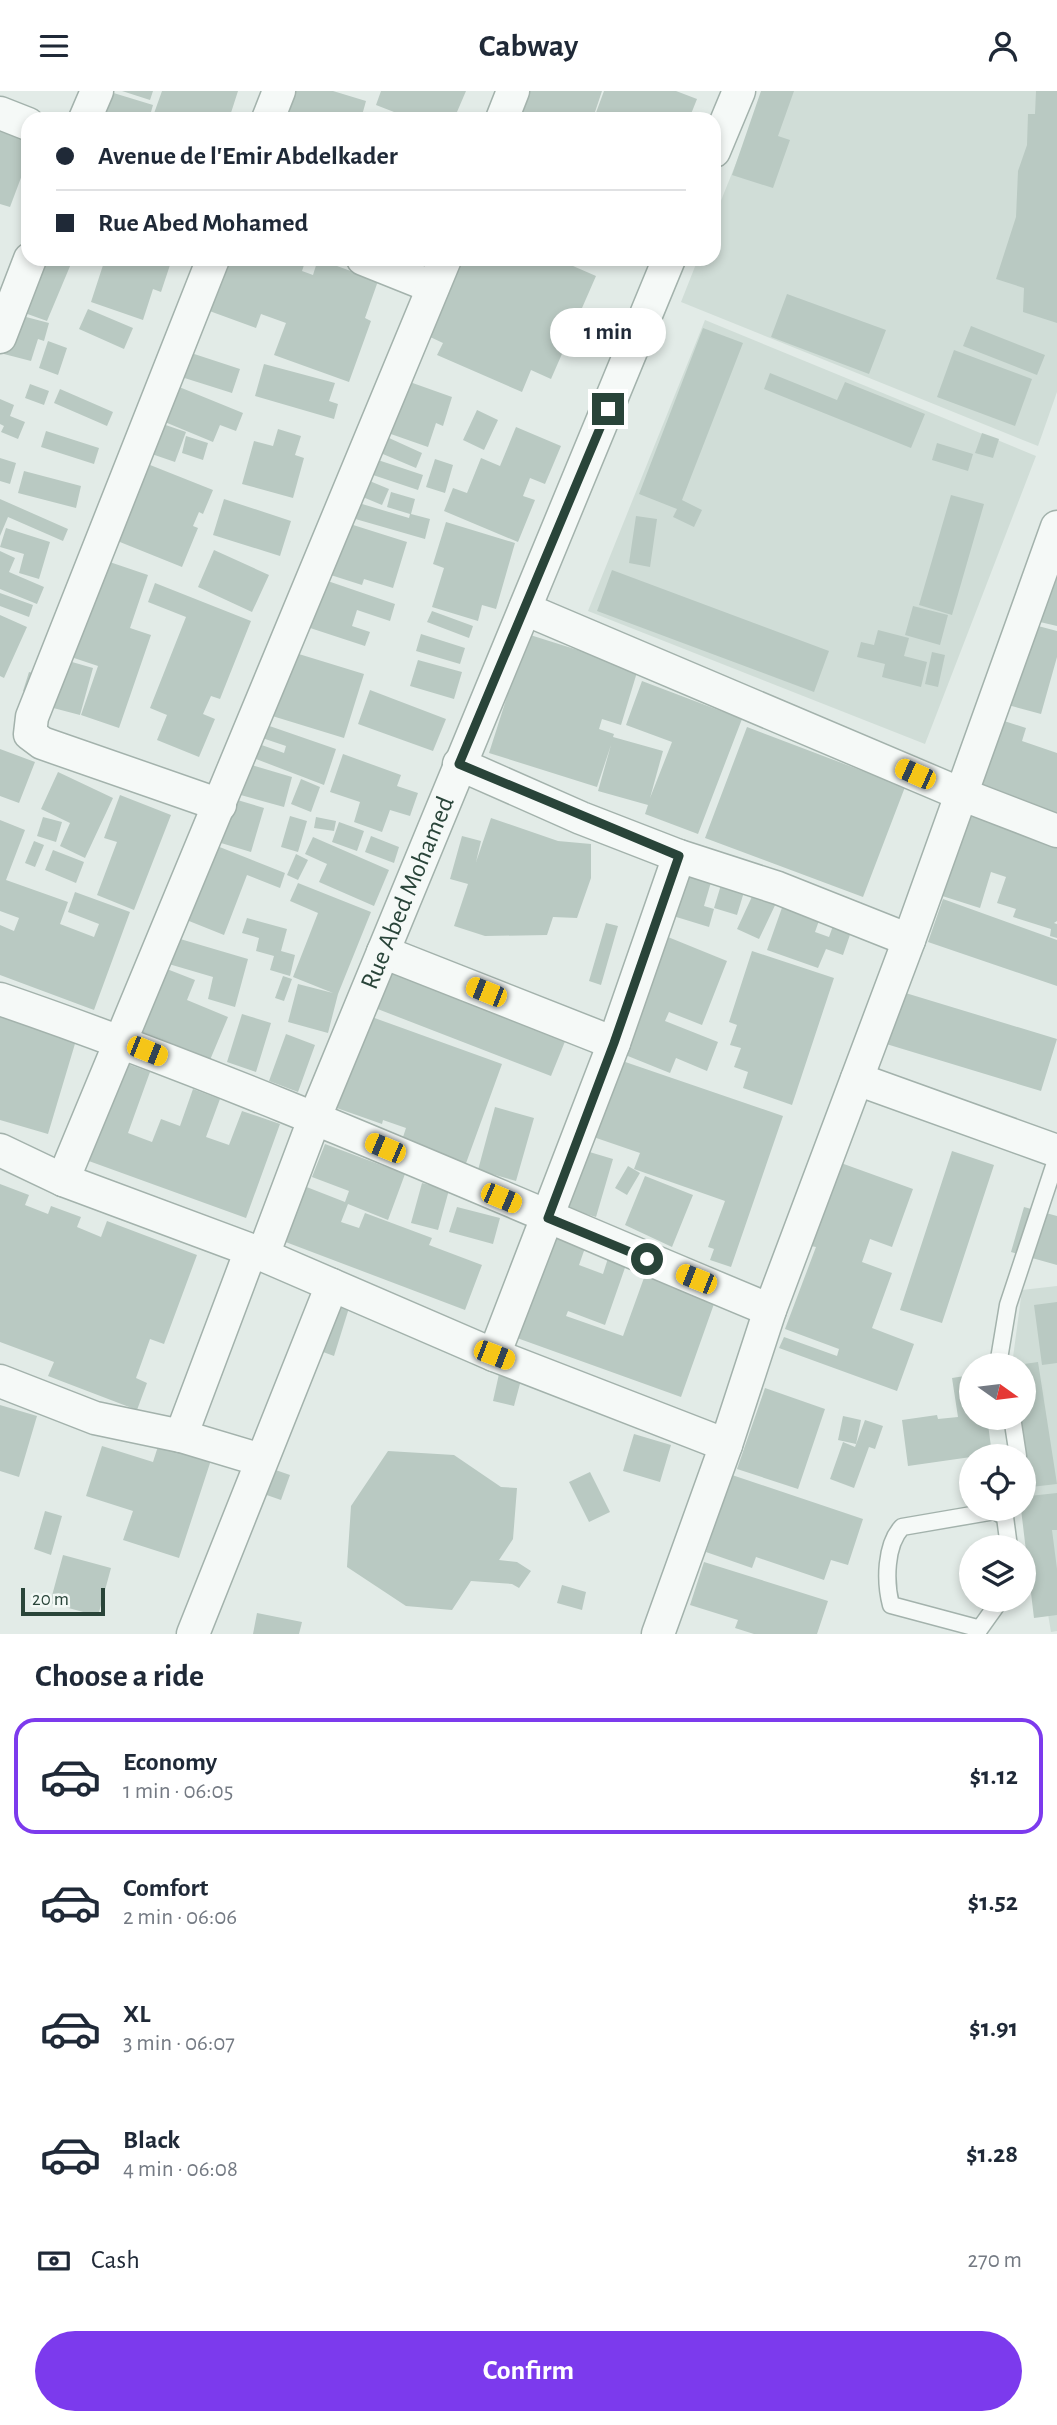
<!DOCTYPE html>
<html lang="en">
<head>
<meta charset="utf-8">
<style>
  body { margin:0; font-family:"Alegreya Sans",sans-serif; background:#f2f2f3; color:#1f2937; height:100vh; display:flex; flex-direction:column; font-size:26px; white-space:nowrap }
  * { box-sizing:border-box; margin:0 }
  p { font-size:23px; color:#747a83 }
  .icon { flex:none; width:38px; height:38px; fill:none; stroke:currentColor; stroke-width:2; stroke-linecap:round; stroke-linejoin:round }
  .map { position:relative; height:1543px; overflow:hidden }
  .sheet { display:flex; flex-direction:column; background:#fff; flex:1 }
  .sheet>* { flex:none }
  .banner { position:absolute; left:21px; top:21px; width:700px; height:154px; border-radius:21px; box-shadow:0 4px 10px #0003; display:grid; align-content:center; height:154px; padding:0 35px; background:#fff }
  .needle { width:46px; rotate:104deg }
  .fabs { position:absolute; left:959px; top:1262px; display:grid; gap:14px }
  .fabs a { display:grid; place-items:center; width:77px; height:77px; border-radius:50%; background:#fff; box-shadow:0 4px 10px #0003; font-size:35px }
  .scale { position:absolute; left:21px; bottom:18px; width:84px; box-sizing:border-box; padding-left:7px; border:4px solid #294439; border-top:0; font-size:19px; line-height:24px; white-space:nowrap; color:#294439; -webkit-text-stroke:5px #f2f8f5; paint-order:stroke }
  .end { position:absolute; width:32px; height:32px; margin:-16px; border:9px solid #294439; background:#fff; box-shadow:0 0 0 4px #fff }
  .from { border-radius:50% }
  .bubble { position:absolute; height:49px; border-radius:24px; background:#fff; box-shadow:0 4px 10px #0003; font-size:23px; font-weight:600; line-height:49px; text-align:center }
  .car { position:absolute; width:21px; height:42px; margin:-21px -10px; border-radius:9px; box-shadow:0 0 5px 2px #0007; background:linear-gradient(#f5c518 24%,#345 0 40%,#f5c518 0 76%,#345 0 86%,#f5c518 0) }
  .banner b { display:flex; align-items:center; gap:24px; height:66px; font-size:26px }
  .banner b+b { border-top:2px solid #e0e1e3 }
  .banner i { width:18px; height:18px; background:#1f2937 }
  ul { padding:0; list-style:none }
  li { display:flex; align-items:center; gap:21px; height:116px; margin:0 14px 10px; padding:0 21px; border:4px solid transparent; border-radius:21px }
  li div { flex:1 }
  li b { display:block; font-size:26px }
  li em { font-style:normal; font-weight:600 }
  li.current { border-color:#7c3aed }
  li>.icon { width:63px; height:63px; stroke-width:1.5 }
  h2 { padding:0 35px; font-size:32px; line-height:84px }
  .pay { display:flex; align-items:center; gap:18px; height:77px; padding:0 35px; font-size:26px }
  .pay p { margin-inline-start:auto }
  .primary-button { display:flex; gap:14px; margin-top:auto; padding:14px 35px }
  .primary-button a { flex:1; height:80px; border-radius:42px; background:#7c3aed; color:#fff; font-size:28px; font-weight:600; line-height:80px; text-align:center }
  header { display:flex; justify-content:space-between; align-items:center; height:91px; padding:0 35px; background:#fff; font-size:32px; font-weight:600 }
  .map>svg:first-child { display:block }
  .built { fill:#d0ddd7 }
  .building { fill:#b9c9c2 }
  .lines { fill:none; stroke-linecap:round; stroke-linejoin:round }
  .service-casing { stroke:#a3b2ac; stroke-width:19 }
  .minor-casing { stroke:#a3b2ac; stroke-width:35 }
  .service { stroke:#f5f9f7; stroke-width:16 }
  .minor { stroke:#f5f9f7; stroke-width:32 }
  .route { stroke:#294439; stroke-width:9 }
  .labels { text-anchor:middle; dominant-baseline:central; stroke-width:7; stroke-linejoin:round; paint-order:stroke }
  .street-label { font-size:26px; fill:#294439; stroke:#f2f8f5 }
</style>
</head>
<body>
<header><svg class="icon" aria-label="menu" viewBox="0 0 24 24"><path d="M4 6h16M4 12h16M4 18h16"/></svg>Cabway<svg class="icon" aria-label="person" viewBox="0 0 24 24"><circle cx="12" cy="8" r="4"/><path d="M4 21q1-7 8-7t8 7"/></svg></header>
<div class="map">
<svg width="1057" height="1543" viewBox="0 0 1057 1543">
  <rect width="100%" height="100%" fill="#e2ebe7"/>
  <path class="built" d="M765 0H1057V301L1038 355 681 211 698 168H714V127Z
    M705 229 1036 365 925 653 588 520Z
    M1057 1195V1540L1051 1541 1024 1381V1274H1012L1022 1199Z"/>
  <path class="building" d="M107 0 153 14 149 28H97Z
    M122 0H153L150 9Z
    M162 0H238L229 28H152Z
    M280 0H333L366 10 361 28H297L274 21Z
    M381 0H466L454 28H412L376 14Z
    M516 0H602L593 27 580 23 578 28H533L509 20Z
    M604 0H676L697 8 689 28H598L594 27Z
    M761 0H794L778 45 790 49 773 97 732 84Z
    M1036 0H1057V232L1023 221 1024 197 996 188 1016 126 1018 80 1027 54 1028 23H1035Z
    M0 26 28 36V68L10 116 0 113Z
    M26 168H73L47 230 8 216Z
    M105 168H172L161 201 153 198 143 229 91 211Z
    M221 168H306L302 180 313 184 318 168 378 190 365 227 371 230 349 291 274 264 286 232 261 223 256 237 204 218Z
    M461 168H557L596 185 551 288 531 279 522 301 437 264 443 252 428 245Z
    M787 203 886 239 869 283 771 246Z
    M88 218 133 237 124 258 79 238Z
    M7 221 49 232 44 250 38 248 31 270 0 262V247Z
    M971 235 1045 264 1037 284 963 255Z
    M703 237 743 252 682 409 702 419 694 436 673 426 677 418 639 403Z
    M48 250 67 257 58 284 39 277Z
    M182 259 240 278 232 302 175 284Z
    M954 259 1032 288 1015 335 937 306Z
    M264 273 335 292 329 310 338 313 334 328 255 305Z
    M770 282 837 309 845 291 925 323 911 357 764 298Z
    M162 289 243 322 236 340 220 334 213 351 160 329Z
    M407 290 452 306 443 335 436 332 428 356 388 342Z
    M30 293 49 300 44 314 25 307Z
    M60 298 113 321 107 335 54 312Z
    M0 308 14 314 10 325 25 331 18 348 1 341 4 335 0 333Z
    M477 319 498 329 484 359 463 349Z
    M154 330 186 341 175 371 143 360Z
    M516 336 561 355 545 393 530 387 523 405 535 409 518 451 444 420 453 397 467 402 481 367 500 375Z
    M278 338 301 345 295 364 304 367 293 407 242 393 254 350 273 355Z
    M46 340 99 357 94 373 41 356Z
    M378 342 422 362 416 377 371 358Z
    M982 342 999 348 993 367 975 362Z
    M186 345 208 352 203 369 182 362Z
    M937 352 973 363 968 380 932 369Z
    M366 365 423 384 418 399 361 380Z
    M0 367 16 372 10 393 0 390Z
    M135 368 213 399 203 423 199 421 193 435 198 437 182 476 105 445Z
    M435 368 453 374 445 402 426 396Z
    M24 380 81 395 76 417 18 402Z
    M360 386 389 398 382 414 353 402Z
    M391 401 415 408 411 423 430 428 425 448 338 423 342 407 409 427 410 423 387 416Z
    M951 404 984 413 952 524 919 514Z
    M0 408 68 438 63 450 8 426 0 445Z
    M224 408 291 430 280 465 213 444Z
    M636 425 657 428 650 476 629 472Z
    M331 427 407 451 393 497 364 488 362 494 315 479Z
    M446 431 515 452 496 518 482 514 478 530 432 516 444 477 433 473Z
    M6 437 50 451 39 488 19 482 24 463 0 456Z
    M1057 458V535L1023 527Z
    M214 459 269 484 252 521 198 496Z
    M0 460 15 467 9 481 44 496 37 513 0 498Z
    M92 465 148 484 130 537 151 544 119 637 81 624 98 575 59 562Z
    M612 479 829 560 814 601 597 520Z
    M316 486 395 513 390 530 357 519 352 535 370 541 365 555 301 534Z
    M155 492 251 530 220 608 211 605 203 623 215 628 199 666 157 649 167 624 150 617 186 526 148 511Z
    M0 502 33 514 29 526 0 515Z
    M913 515 948 524 940 554 905 544Z
    M432 520 473 535 469 547 427 531Z
    M0 524 27 536 4 587 0 585Z
    M1023 531 1057 540V566L1041 623 1001 612Z
    M878 539 909 547 904 565 927 571 921 596 882 586 885 573 857 566 861 551 874 554Z
    M421 543 465 557 460 573 416 560Z
    M527 543 638 578 621 634 602 628 599 638 614 643 613 646 663 660 650 707 672 651 626 634 642 590 742 628 698 743 645 723 648 714 598 700 611 654 597 696 489 662Z
    M276 556 364 583 344 647 256 620Z
    M932 561 945 564 938 596 925 593Z
    M51 565 93 577 80 624 38 613Z
    M418 569 462 581 454 608 410 595Z
    M29 581 43 585 38 604 23 600Z
    M370 599 446 628 433 660 358 633Z
    M989 625 1026 637 1022 650 1057 662V726L965 694Z
    M255 630 336 658 324 694 243 663 248 649 284 662 286 655 250 643Z
    M747 636 905 696 863 806 705 747Z
    M0 658 35 671 19 712 0 705Z
    M343 663 401 684 397 695 418 702 410 725 390 719 382 741 354 731 360 711 330 701Z
    M238 670 292 686 284 716 230 701Z
    M58 681 113 707 85 767 60 755 70 732 41 718Z
    M301 688 320 696 311 721 291 713Z
    M120 704 171 724 134 819 97 804 117 751 104 747Z
    M224 705 264 717 251 761 211 749Z
    M962 720 1057 750V830L1054 832 1057 833V847L1050 845 1051 838 1013 826 1016 818 997 812 1006 786 991 781 980 817 936 803Z
    M290 725 307 730 298 761 281 756Z
    M43 726 62 731 56 751 37 745Z
    M316 726 336 730 334 740 314 737Z
    M491 727 558 750 591 753V787L577 827 553 826 547 844 485 845 454 835 468 793 450 788 462 745 481 750 476 771Z
    M0 729 25 739 6 789 68 811 60 833 94 846 99 833 68 821 75 801 130 821 94 919 0 884V834L14 840 19 827 0 820Z
    M339 731 364 740 357 760 332 751Z
    M371 745 399 756 394 772 365 761Z
    M313 746 389 779 374 815 319 791 327 773 305 763Z
    M34 750 44 754 35 776 25 772Z
    M207 751 285 782 280 797 247 784 224 844 179 826Z
    M53 759 84 771 76 792 45 779Z
    M296 763 308 769 298 789 287 784Z
    M676 769 714 781 704 815 714 818 709 836 660 821Z
    M724 784 747 791 737 824 714 817Z
    M298 792 371 821 338 903 328 942 288 931 298 893 333 902 293 886 318 822 290 810Z
    M756 797 778 808 759 848 737 838Z
    M943 808 1057 849V895L928 851Z
    M784 811 821 824 815 841 829 846 834 832 852 838 843 864 826 858 818 877 767 859Z
    M247 827 287 838 281 860 295 864 290 885 270 879 274 865 256 860 259 847 242 842Z
    M606 832 618 835 601 894 589 890Z
    M663 844 727 870 702 934 669 921 665 930 718 951 707 980 676 967 670 982 608 957Z
    M170 845 248 868 235 916 208 908 213 886 162 871Z
    M752 860 834 887 792 1014 743 997 748 981 734 976 741 957 730 954 737 934 729 931Z
    M149 871 195 889 187 909 228 926 210 969 123 934Z
    M389 881 566 948 551 985 375 917Z
    M283 885 292 888 284 910 275 907Z
    M899 900 1057 948 1041 1000 883 952Z
    M0 923 77 946 48 1043 0 1029Z
    M242 923 271 932 256 981 227 971Z
    M369 925 502 973 465 1075 401 1052 406 1037 383 1029 382 1033 331 1015Z
    M286 943 315 954 298 1001 269 990Z
    M599 962 783 1025 731 1176 710 1169 714 1158 708 1156 725 1110 634 1078 640 1062 573 1039Z
    M111 967 150 981 128 1042 152 1051 161 1028 180 1035 193 998 220 1008 206 1046 229 1054 242 1020 280 1033 246 1127 75 1065Z
    M495 1016 534 1027 516 1090 478 1079Z
    M325 1053 405 1083 388 1129 348 1113 341 1131 359 1137 365 1122 432 1147 429 1154 482 1174 465 1219 283 1150 304 1095 345 1111 349 1100 312 1086Z
    M566 1054 613 1068 596 1126 549 1112Z
    M952 1060 994 1074 942 1232 900 1219Z
    M841 1072 913 1098 892 1156 870 1148 862 1171 892 1182 872 1237 914 1253 897 1300 779 1257 784 1246 837 1265 839 1258 785 1238 816 1156 811 1155Z
    M628 1075 640 1082 627 1104 615 1097Z
    M645 1085 693 1104 672 1156 625 1134Z
    M422 1092 449 1099 438 1139 411 1132Z
    M0 1093 29 1104 25 1114 48 1123 51 1115 81 1126 77 1136 101 1146 107 1130 197 1164 164 1253 150 1248 136 1287 147 1292 137 1319 48 1285 54 1271 0 1251Z
    M457 1116 500 1127 493 1153 449 1141Z
    M1024 1116 1057 1125V1174L1011 1161Z
    M531 1138 585 1157 579 1174 603 1183 609 1164 627 1171 605 1234 568 1220 566 1225 623 1245 645 1184 715 1210 681 1306 495 1239Z
    M330 1211 349 1217 334 1265 315 1258Z
    M1057 1211V1272L1042 1274 1034 1214Z
    M1038 1271 1057 1393 1031 1396 1026 1364 1017 1365 1006 1326H1024V1273Z
    M499 1283 521 1289 514 1315 493 1310Z
    M971 1284V1326H987L992 1363 908 1375 902 1329 937 1324 938 1328 958 1326 952 1287Z
    M765 1297 825 1318 798 1398 737 1378Z
    M0 1314 37 1325 19 1386 0 1380Z
    M843 1325 861 1329 856 1353 838 1349Z
    M865 1329 883 1335 875 1358 869 1356 854 1397 830 1388 843 1351 855 1356Z
    M634 1343 671 1354 660 1391 623 1380Z
    M160 1349 212 1366 179 1467 123 1449 133 1420 86 1405 102 1355 153 1371Z
    M388 1360 454 1364 501 1396 517 1397 513 1448 499 1469 517 1471 531 1480 519 1497 512 1493 471 1490 452 1519 406 1515 347 1476 351 1415Z
    M1024 1372 1029 1405 1057 1402V1439H1052L1057 1478V1524L1034 1527 1021 1418H1024Z
    M267 1376 290 1384 281 1409 258 1401Z
    M590 1381 610 1421 589 1431 569 1391Z
    M732 1384 863 1428 848 1474 831 1469 824 1489 756 1466 752 1477 706 1461Z
    M45 1420 62 1425 51 1464 34 1458Z
    M63 1464 111 1477 98 1525 50 1512Z
    M704 1471 828 1510 817 1543H754L735 1537 738 1529 690 1514Z
    M562 1494 586 1501 582 1519 557 1512Z
    M257 1522 302 1531 299 1543H253Z"/>
  <g class="lines">
    <defs>
      <path id="service" d="M998 1274 1008 1214 1057 1066
        M1012 1326 1018 1365
        M977 1537 891 1514C885 1491 885 1454 902 1436L995 1420 1005 1426 1009 1456
        M976 1543 1001 1508"/>
      <g id="minor">
        <path d="M0 22 28 33"/>
        <path d="M85 28 97 0"/>
        <path d="M268 28 279 0"/>
        <path d="M502 28 513 0"/>
        <path d="M714 60 739 0"/>
        <path d="M213 168 32 626 30 643 42 652 220 714"/>
        <path d="M363 168 433 196"/>
        <path d="M0 246 30 168"/>
        <path d="M525 518 961 703 1057 740"/>
        <path d="M459 673 581 727 679 765 778 797 909 849"/>
        <path d="M383 861 614 952"/>
        <path d="M0 908C262 998 514 1113 770 1219"/>
        <path d="M857 988 1057 1060"/>
        <path d="M0 1059 63 1089 251 1159 494 1264 726 1354"/>
        <path d="M63 1089 445 168"/>
        <path id="s1" d="M263 1164 315 1026 669 168"/>
        <path d="M494 1264 614 952 679 765"/>
        <path d="M0 1290 95 1327 181 1345 261 1369"/>
        <path d="M181 1345 251 1159"/>
        <path d="M193 1543 332 1194"/>
        <path d="M658 1543 726 1354 770 1219 909 849 1057 436"/>
      </g>
    </defs>
    <use href="#service" class="service-casing"/>
    <use href="#minor" class="minor-casing"/>
    <use href="#service" class="service"/>
    <use href="#minor" class="minor"/>
  </g>
  <g class="lines">
    <path class="route" d="M608 318 459 673 679 765 614 952 548 1127 647 1168"/>
  </g>
  <g class="labels">
    <g class="street-label">
      <text stroke="none"><textPath href="#s1" startOffset="390">Rue Abed Mohamed</textPath></text>
    </g>
  </g>
</svg>
<div class="fabs">
<a><svg class="needle" viewBox="-14 -14 28 28"><path d="M0-13l5 13h-10z" fill="#e53935"/><path d="M0 13l5-13h-10z" fill="#747a83"/></svg></a>
<a><svg class="icon" aria-label="locate" viewBox="0 0 24 24"><circle cx="12" cy="12" r="6"/><path d="M12 2v4M12 18v4M2 12h4M18 12h4"/></svg></a>
<a><svg class="icon" aria-label="layers" viewBox="0 0 24 24"><path d="M12 4l9 5-9 5-9-5zM3 14l9 5 9-5"/></svg></a>
</div>
<div class="scale">20 m</div>
<i class="end from" style="left:647px;top:1168px"></i>
<i class="end" style="left:608px;top:318px"></i>
<div class="bubble" style="left:550px;top:217px;width:116px">1 min</div>
<i class="car" style="left:915px;top:683px;rotate:294deg"></i>
<i class="car" style="left:486px;top:901px;rotate:292deg"></i>
<i class="car" style="left:147px;top:960px;rotate:112deg"></i>
<i class="car" style="left:385px;top:1057px;rotate:293deg"></i>
<i class="car" style="left:501px;top:1107px;rotate:113deg"></i>
<i class="car" style="left:696px;top:1188px;rotate:292deg"></i>
<i class="car" style="left:494px;top:1264px;rotate:111deg"></i>
<div class="banner">
<b><i class="from"></i>Avenue de l'Emir Abdelkader</b>
<b><i></i>Rue Abed Mohamed</b>
</div>
</div>
<section class="sheet">
<h2>Choose a ride</h2>
<ul>
<li class="current"><svg class="icon" aria-label="car" viewBox="0 0 24 24"><path d="M5 17H2v-5l4-1 3-4h7l3 4 3 1v5h-3M9 17h6M6 11h13"/><circle cx="7" cy="17" r="2"/><circle cx="17" cy="17" r="2"/></svg><div><b>Economy</b><p>1 min · 06:05</p></div><em>$1.12</em></li>
<li><svg class="icon" aria-label="car" viewBox="0 0 24 24"><path d="M5 17H2v-5l4-1 3-4h7l3 4 3 1v5h-3M9 17h6M6 11h13"/><circle cx="7" cy="17" r="2"/><circle cx="17" cy="17" r="2"/></svg><div><b>Comfort</b><p>2 min · 06:06</p></div><em>$1.52</em></li>
<li><svg class="icon" aria-label="car" viewBox="0 0 24 24"><path d="M5 17H2v-5l4-1 3-4h7l3 4 3 1v5h-3M9 17h6M6 11h13"/><circle cx="7" cy="17" r="2"/><circle cx="17" cy="17" r="2"/></svg><div><b>XL</b><p>3 min · 06:07</p></div><em>$1.91</em></li>
<li><svg class="icon" aria-label="car" viewBox="0 0 24 24"><path d="M5 17H2v-5l4-1 3-4h7l3 4 3 1v5h-3M9 17h6M6 11h13"/><circle cx="7" cy="17" r="2"/><circle cx="17" cy="17" r="2"/></svg><div><b>Black</b><p>4 min · 06:08</p></div><em>$1.28</em></li>
</ul>
<div class="pay"><svg class="icon" aria-label="cash" viewBox="0 0 24 24"><path d="M3 7h18v10H3z"/><circle cx="12" cy="12" r="2"/></svg>Cash<p>270 m</p></div>
<div class="primary-button"><a>Confirm</a></div>
</section>
</body>
</html>
